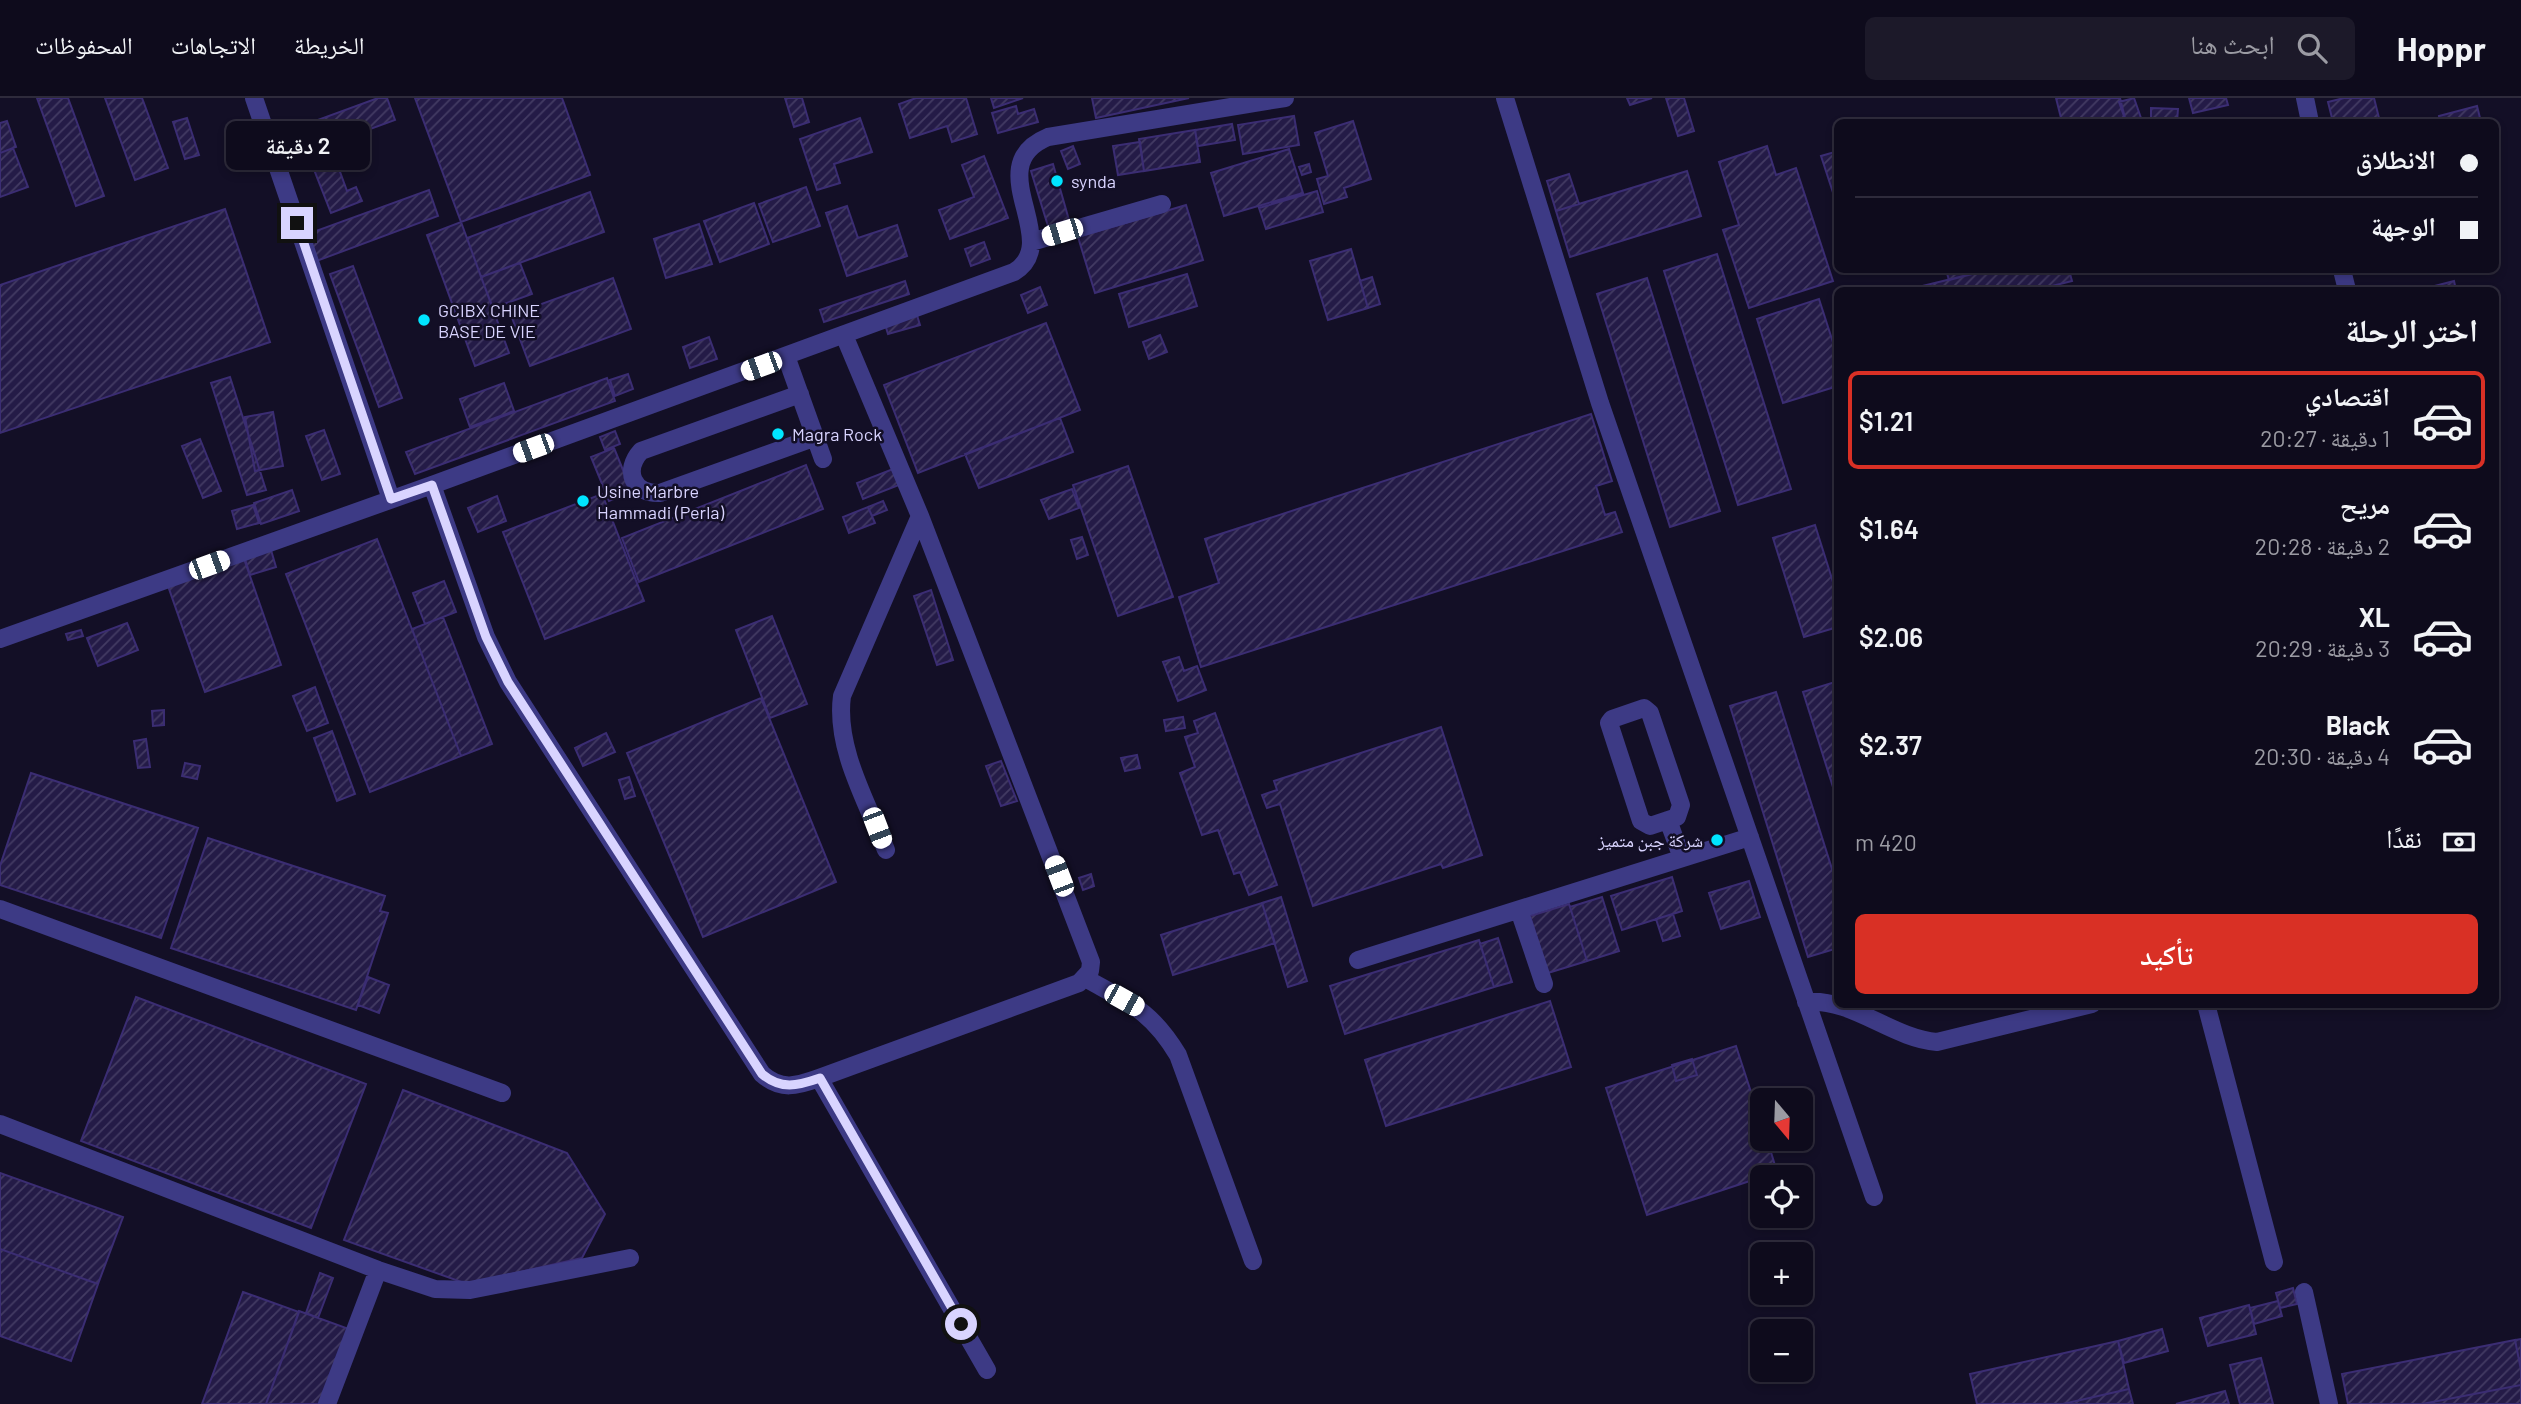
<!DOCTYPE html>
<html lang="ar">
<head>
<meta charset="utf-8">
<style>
  body { margin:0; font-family:Barlow,"Noto Naskh Arabic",sans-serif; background:#1c1929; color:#f1f3f6; direction:rtl; height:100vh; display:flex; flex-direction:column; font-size:26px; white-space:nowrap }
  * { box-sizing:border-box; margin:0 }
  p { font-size:23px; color:#9b9ba3 }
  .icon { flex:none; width:38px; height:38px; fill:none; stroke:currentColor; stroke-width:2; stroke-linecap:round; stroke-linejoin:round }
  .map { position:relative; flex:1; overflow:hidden; direction:ltr }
  .panel { position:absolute; left:1834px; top:189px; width:665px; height:721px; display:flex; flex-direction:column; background:#0e0b1c; border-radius:10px; box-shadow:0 4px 10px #0003,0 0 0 2px #2e2b3b; direction:rtl }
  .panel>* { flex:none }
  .banner { position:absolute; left:1834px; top:21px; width:665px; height:154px; border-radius:10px; box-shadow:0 4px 10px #0003,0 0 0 2px #2e2b3b; direction:rtl; display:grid; align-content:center; height:154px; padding:0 21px; background:#0e0b1c }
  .needle { width:46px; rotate:161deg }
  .controls { position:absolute; left:1750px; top:990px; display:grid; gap:14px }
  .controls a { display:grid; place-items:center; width:63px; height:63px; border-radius:10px; background:#0e0b1c; box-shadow:0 4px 10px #0003,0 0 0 2px #2e2b3b; font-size:35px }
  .end { position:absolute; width:32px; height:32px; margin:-16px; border:9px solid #d9d4ff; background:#111; box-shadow:0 0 0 4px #111 }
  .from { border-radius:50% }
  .bubble { position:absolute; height:49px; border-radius:10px; background:#0e0b1c; box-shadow:0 4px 10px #0003,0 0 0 2px #2e2b3b; font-size:23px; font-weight:600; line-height:49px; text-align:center; direction:rtl }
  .car { position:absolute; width:21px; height:42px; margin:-21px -10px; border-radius:9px; box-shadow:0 0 5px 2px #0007; background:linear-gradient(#fff 24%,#345 0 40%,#fff 0 76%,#345 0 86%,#fff 0) }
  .banner b { display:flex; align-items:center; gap:24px; height:66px; font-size:26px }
  .banner b+b { border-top:2px solid #2e2b3b }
  .banner i { width:18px; height:18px; background:#f1f3f6 }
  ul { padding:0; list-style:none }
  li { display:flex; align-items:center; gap:21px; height:98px; margin:0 14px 10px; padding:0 7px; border:4px solid transparent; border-radius:10px }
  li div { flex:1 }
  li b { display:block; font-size:26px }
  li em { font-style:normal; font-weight:600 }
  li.on { border-color:#d93025 }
  li>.icon { width:63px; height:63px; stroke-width:1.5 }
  h2 { padding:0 21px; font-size:32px; line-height:84px }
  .pay { display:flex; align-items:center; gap:18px; height:77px; padding:0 21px; font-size:26px }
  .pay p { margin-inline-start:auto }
  .button { display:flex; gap:14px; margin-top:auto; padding:14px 21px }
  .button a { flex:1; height:80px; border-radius:10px; background:#d93025; color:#fff; font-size:28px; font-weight:600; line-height:80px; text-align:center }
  header { display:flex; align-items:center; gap:42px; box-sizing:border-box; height:98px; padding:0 35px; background:#0e0b1c; border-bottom:2px solid #2e2b3b }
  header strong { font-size:33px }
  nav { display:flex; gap:38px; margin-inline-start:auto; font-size:24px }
  .search { width:490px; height:63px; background:#1c1929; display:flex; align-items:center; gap:18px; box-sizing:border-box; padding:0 24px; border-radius:10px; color:#9b9ba3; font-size:26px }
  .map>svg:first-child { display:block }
  .building { fill:url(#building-hatch); stroke:#3b2d73; stroke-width:2 }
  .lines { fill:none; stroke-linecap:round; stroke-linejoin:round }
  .minor { stroke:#3d3a85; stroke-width:18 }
  .route { stroke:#d9d4ff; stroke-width:9 }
  .poi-dot { fill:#00e5ff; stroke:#130f26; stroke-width:2.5 }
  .labels { text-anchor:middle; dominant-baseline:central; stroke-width:5; stroke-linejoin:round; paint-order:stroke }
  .poi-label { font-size:18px; fill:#d9d4ff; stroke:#130f26; text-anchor:start }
</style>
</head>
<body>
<header>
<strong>Hoppr</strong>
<div class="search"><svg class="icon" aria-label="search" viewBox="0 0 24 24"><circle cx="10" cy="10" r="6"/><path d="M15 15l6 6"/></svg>ابحث هنا</div>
<nav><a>الخريطة</a><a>الاتجاهات</a><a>المحفوظات</a></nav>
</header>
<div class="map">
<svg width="2521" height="1306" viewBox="0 0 2521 1306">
  <defs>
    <pattern id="building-hatch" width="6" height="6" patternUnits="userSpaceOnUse" patternTransform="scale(1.75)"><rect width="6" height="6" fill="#241b47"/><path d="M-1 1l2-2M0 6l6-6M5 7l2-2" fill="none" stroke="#433b63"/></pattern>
  </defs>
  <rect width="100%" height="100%" fill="#130f26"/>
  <path class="building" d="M37 0H68L104 98 76 108Z
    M105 0H142L168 70 135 82Z
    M378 0H387L395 22 280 64 271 39Z
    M415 0H562L590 77 461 124Z
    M785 0H802L809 24 794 29Z
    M916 0H966L977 36 952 44 947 28 910 40 899 6Z
    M991 0H1023L994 10Z
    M1092 0H1189L1096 20Z
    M1627 0H1652L1630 7Z
    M1666 0H1684L1694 33 1678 38Z
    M2056 0H2120L2126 24H2062Z
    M2134 0 2141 20 2126 24 2119 4Z
    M2189 0H2226L2228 7 2193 15Z
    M2344 0H2374L2380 24H2333L2328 4Z
    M1016 8 1018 16 1034 11 1038 24 998 35 992 15Z
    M2477 8 2481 24H2440L2439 18Z
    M2151 10 2178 11 2177 24H2151Z
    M1294 18 1299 47 1243 56 1238 27Z
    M187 20 199 57 185 61 173 24Z
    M860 20 872 54 834 66 840 85 817 92 800 41Z
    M7 23 16 49 0 55V25Z
    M1353 23 1371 81 1344 90 1347 99 1324 106 1317 81 1328 78 1315 35Z
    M1232 26 1235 42 1198 48 1195 32Z
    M1195 32 1200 64 1144 73 1139 41Z
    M1140 44 1144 73 1118 77 1113 48Z
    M1073 48 1080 66 1068 71 1061 53Z
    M1767 48 1776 77 1796 70 1833 183 1749 210 1723 132 1739 127 1719 64Z
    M13 50 28 89 0 99V55Z
    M1289 51 1303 95 1224 118 1211 75Z
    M1838 53V110L1821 58Z
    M342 58 346 68 339 71 347 93 356 89 362 103 331 115 313 69Z
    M984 58 1008 120 950 141 939 112 974 99 962 67Z
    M1053 66 1069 122 1048 128 1031 73Z
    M1309 66 1311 74 1302 77 1299 69Z
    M1687 73 1701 118 1570 159 1556 113Z
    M1569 76 1579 106 1556 113 1547 83Z
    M806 89 820 128 773 144 759 106Z
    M429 92 438 118 311 165 302 138Z
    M1317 93 1323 114 1266 131 1259 110Z
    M590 94 604 134 481 179 467 140Z
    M754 105 769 146 720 164 704 123Z
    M1186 107 1203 162 1095 195 1078 139Z
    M847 108 858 140 897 127 907 158 847 178 826 115Z
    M225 111 270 244 0 335V187Z
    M461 124 509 255 475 268 427 137Z
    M699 126 712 166 666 180 654 141Z
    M984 144 990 161 971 168 965 151Z
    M1351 151 1368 210 1328 222 1310 163Z
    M1717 156 1791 391 1738 407 1664 173Z
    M520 165 532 196 493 210 481 179Z
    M353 168 402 300 379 309 330 176Z
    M1946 172H1988L1949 182Z
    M1988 172H2069L2072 183 2036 192H1906Z
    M1187 176 1197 208 1129 229 1119 196Z
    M1372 179 1380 206 1368 210 1360 183Z
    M613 180 631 231 530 268 511 217Z
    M1647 180 1720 413 1670 429 1597 196Z
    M905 183 909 196 824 224 820 212Z
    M2454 183 2456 192H2419Z
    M1040 189 1047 207 1028 215 1021 197Z
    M1819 201 1838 260V288L1783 305 1757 221Z
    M916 214 920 227 888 236 884 223Z
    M1046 225 1080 312 918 375 884 287Z
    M1160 237 1167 254 1149 261 1143 244Z
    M709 239 717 261 690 270 683 249Z
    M628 276 633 291 615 298 610 282Z
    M230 279 266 392 247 397 211 285Z
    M607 280 615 303 415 376 406 354Z
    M504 285 514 313 470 329 460 301Z
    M273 314 283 368 255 373 245 319Z
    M1591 316 1612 383 1596 388 1605 417 1615 414 1622 434 1201 569 1179 499 1219 485 1205 441Z
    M1060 320 1073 354 979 390 965 356Z
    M324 332 340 376 322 382 306 338Z
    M615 333 620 346 605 352 600 339Z
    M200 341 221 393 203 400 182 348Z
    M614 350 632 394 609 403 591 359Z
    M806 367 823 411 639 484 622 440Z
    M1128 368 1173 499 1118 518 1073 387Z
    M893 371 899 387 863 401 857 385Z
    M1072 391 1079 410 1049 421 1041 402Z
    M292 392 299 413 261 426 254 405Z
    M602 396 644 503 545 541 503 434Z
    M497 398 506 423 478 434 468 410Z
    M883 403 887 412 872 418 868 409Z
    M253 407 259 425 237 431 232 413Z
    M868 409 875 425 849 435 843 419Z
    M1815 427 1838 500V529L1804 539 1773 440Z
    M1082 439 1088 457 1077 461 1071 442Z
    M377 441 461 658 370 694 286 476Z
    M271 452 276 469 250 477 245 461Z
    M243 458 281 567 205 594 167 485Z
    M444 483 456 514 425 526 413 495Z
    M931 492 953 562 937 567 914 498Z
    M772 518 807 606 770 620 736 532Z
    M443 519 492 646 461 658 412 531Z
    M127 525 138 552 98 568 87 540Z
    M81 532 83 538 68 542 66 536Z
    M1179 559 1184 573 1197 568 1206 592 1178 603 1163 564Z
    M1838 583V705L1803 594Z
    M315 589 328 625 307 633 293 598Z
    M1776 594 1838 790V850L1808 859 1730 608Z
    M761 600 836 784 703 839 627 655Z
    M164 612V627L153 628 152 613Z
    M1215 615 1277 787 1249 797 1240 774 1234 776 1218 732 1202 737 1180 675 1195 669 1185 639 1198 635 1194 623Z
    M1183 619 1185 630 1166 633 1164 622Z
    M1441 629 1482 757 1443 770 1441 766 1313 808 1280 706 1267 710 1262 697 1277 692 1274 683Z
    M332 633 355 696 337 703 314 640Z
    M606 635 615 654 583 668 575 650Z
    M146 641 150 669 138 670 134 643Z
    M1137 657 1140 670 1125 673 1121 660Z
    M1001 663 1017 703 1001 708 986 668Z
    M185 665 200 668 197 681 182 678Z
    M31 675 198 730 161 840 0 787V768Z
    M629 679 635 698 625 701 619 682Z
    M208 740 385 798 380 813 388 815 356 912 171 850Z
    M1091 776 1094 788 1083 792 1079 780Z
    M1672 779 1682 813 1622 832 1611 798Z
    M1749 783 1760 819 1721 831 1709 795Z
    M1281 799 1307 883 1288 889 1262 805Z
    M1602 799 1619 853 1587 863 1570 809Z
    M1262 805 1275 845 1173 877 1161 837Z
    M1569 806 1587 863 1548 875 1530 818Z
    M1673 816 1680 838 1663 843 1656 821Z
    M1498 840 1512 884 1494 889 1480 846Z
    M1479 842 1494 889 1345 936 1330 888Z
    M368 879 389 887 379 915 358 907Z
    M136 899 366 986 311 1130 81 1043Z
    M1550 903 1571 969 1386 1028 1365 962Z
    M1736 948 1762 1028V1041H1767L1777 1074 1647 1117 1606 990Z
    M1692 961 1697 977 1676 983 1672 967Z
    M403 992 567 1055 605 1116 582 1160 467 1186 344 1142Z
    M0 1075 123 1119 98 1186 0 1151Z
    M0 1151 98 1186 71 1263 0 1238Z
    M320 1175 333 1180 318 1220 306 1215Z
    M2293 1190 2297 1206 2280 1210 2276 1195Z
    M243 1194 299 1214 266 1306H202Z
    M2278 1203 2282 1218 2254 1226 2250 1210Z
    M2249 1207 2256 1236 2208 1248 2200 1220Z
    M299 1213 349 1231 322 1306H266Z
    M2162 1231 2168 1253 2124 1265 2118 1243Z
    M2521 1241V1267H2520L2515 1242Z
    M2515 1242 2521 1272V1287L2422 1306H2348L2342 1276Z
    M2118 1243 2129 1291 2063 1306H1977L1970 1276Z
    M2261 1260 2273 1306H2240L2230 1267Z
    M2521 1287V1306H2422Z
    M2129 1291 2133 1306H2063Z
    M2225 1293 2229 1306H2176Z"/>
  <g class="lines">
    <path class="minor" d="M254 0 391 401
      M1505 0 1600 305 1874 1099
      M2305 0 2310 24
      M1031 144 1162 106
      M2342 172 2347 192
      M786 258 823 361
      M800 296 641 353C623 373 633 396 660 395L816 339
      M432 387 486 539 508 584 762 976C781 993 797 988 819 980L1079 885 1090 873 1091 864 920 418 844 237
      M0 541 432 387 1014 174C1065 143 978 68 1048 39L1285 0
      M1644 610 1650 615 1681 707 1677 719 1650 728 1641 723 1609 625 1612 621Z
      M1668 722 1682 760
      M886 752C867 704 835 650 842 598L920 418
      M0 811 502 995
      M1519 812 1544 886
      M1358 862 1750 739
      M1085 880C1129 905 1151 912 1178 957L1253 1163
      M1806 904C1853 900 1891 940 1937 944L2092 906
      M2206 906 2274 1164
      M819 980 987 1272
      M0 1026 378 1172 435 1191 470 1192 630 1160
      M2304 1194 2329 1306
      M327 1306 378 1172"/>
  </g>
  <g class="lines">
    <path class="route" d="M297 125 391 401 432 387 486 539 508 584 762 976C781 992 797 988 820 980L961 1226"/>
  </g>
  <g class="poi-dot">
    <circle cx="1057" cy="83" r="7"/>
    <circle cx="424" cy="222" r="7"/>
    <circle cx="778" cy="336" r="7"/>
    <circle cx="583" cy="403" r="7"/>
    <circle cx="1717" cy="742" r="7"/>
  </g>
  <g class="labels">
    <g class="poi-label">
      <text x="1071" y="83">synda</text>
      <text x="438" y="212">GCIBX CHINE<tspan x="438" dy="21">BASE DE VIE</tspan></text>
      <text x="792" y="336">Magra Rock</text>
      <text x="597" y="393">Usine Marbre<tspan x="597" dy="21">Hammadi (Perla)</tspan></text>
      <text x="1703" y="742" text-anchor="end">شركة جبن متميز</text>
    </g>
  </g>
</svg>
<div class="controls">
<a><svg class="needle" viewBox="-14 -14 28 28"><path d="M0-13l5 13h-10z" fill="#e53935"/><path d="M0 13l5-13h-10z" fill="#9b9ba3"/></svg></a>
<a><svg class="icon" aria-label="locate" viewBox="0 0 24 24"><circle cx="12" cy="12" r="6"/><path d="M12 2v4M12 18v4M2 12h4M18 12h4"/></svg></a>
<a>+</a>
<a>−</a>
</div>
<i class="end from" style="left:961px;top:1226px"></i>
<i class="end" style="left:297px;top:125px"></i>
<div class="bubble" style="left:226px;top:23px;width:144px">2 دقيقة</div>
<i class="car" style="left:1062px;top:134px;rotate:253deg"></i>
<i class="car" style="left:761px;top:268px;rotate:250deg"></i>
<i class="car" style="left:533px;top:350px;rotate:250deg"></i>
<i class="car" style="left:209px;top:467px;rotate:70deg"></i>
<i class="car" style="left:877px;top:730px;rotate:159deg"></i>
<i class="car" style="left:1059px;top:778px;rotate:339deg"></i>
<i class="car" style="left:1124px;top:902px;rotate:119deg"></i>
<div class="banner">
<b><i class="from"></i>الانطلاق</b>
<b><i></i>الوجهة</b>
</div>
<section class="panel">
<h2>اختر الرحلة</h2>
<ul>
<li class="on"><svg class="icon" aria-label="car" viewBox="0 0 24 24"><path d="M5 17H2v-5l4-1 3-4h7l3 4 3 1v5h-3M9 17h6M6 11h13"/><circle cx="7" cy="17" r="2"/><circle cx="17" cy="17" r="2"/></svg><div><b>اقتصادي</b><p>1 دقيقة · 20:27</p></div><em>$1.21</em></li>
<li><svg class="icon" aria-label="car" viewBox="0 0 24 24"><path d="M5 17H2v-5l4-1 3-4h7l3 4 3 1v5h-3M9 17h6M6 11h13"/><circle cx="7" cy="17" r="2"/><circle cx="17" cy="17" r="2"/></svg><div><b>مريح</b><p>2 دقيقة · 20:28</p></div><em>$1.64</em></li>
<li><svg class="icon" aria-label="car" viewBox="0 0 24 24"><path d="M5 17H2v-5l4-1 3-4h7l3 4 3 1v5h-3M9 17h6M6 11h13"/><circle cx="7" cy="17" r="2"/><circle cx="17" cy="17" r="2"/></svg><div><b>XL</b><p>3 دقيقة · 20:29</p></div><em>$2.06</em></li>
<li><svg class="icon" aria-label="car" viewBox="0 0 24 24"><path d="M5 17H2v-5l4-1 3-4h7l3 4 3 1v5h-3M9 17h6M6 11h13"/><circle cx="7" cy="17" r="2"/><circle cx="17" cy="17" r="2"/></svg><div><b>Black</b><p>4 دقيقة · 20:30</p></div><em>$2.37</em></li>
</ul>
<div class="pay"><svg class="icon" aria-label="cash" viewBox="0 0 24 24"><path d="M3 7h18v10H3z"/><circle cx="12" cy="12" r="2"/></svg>نقدًا<p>420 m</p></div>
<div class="button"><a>تأكيد</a></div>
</section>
</div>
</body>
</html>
